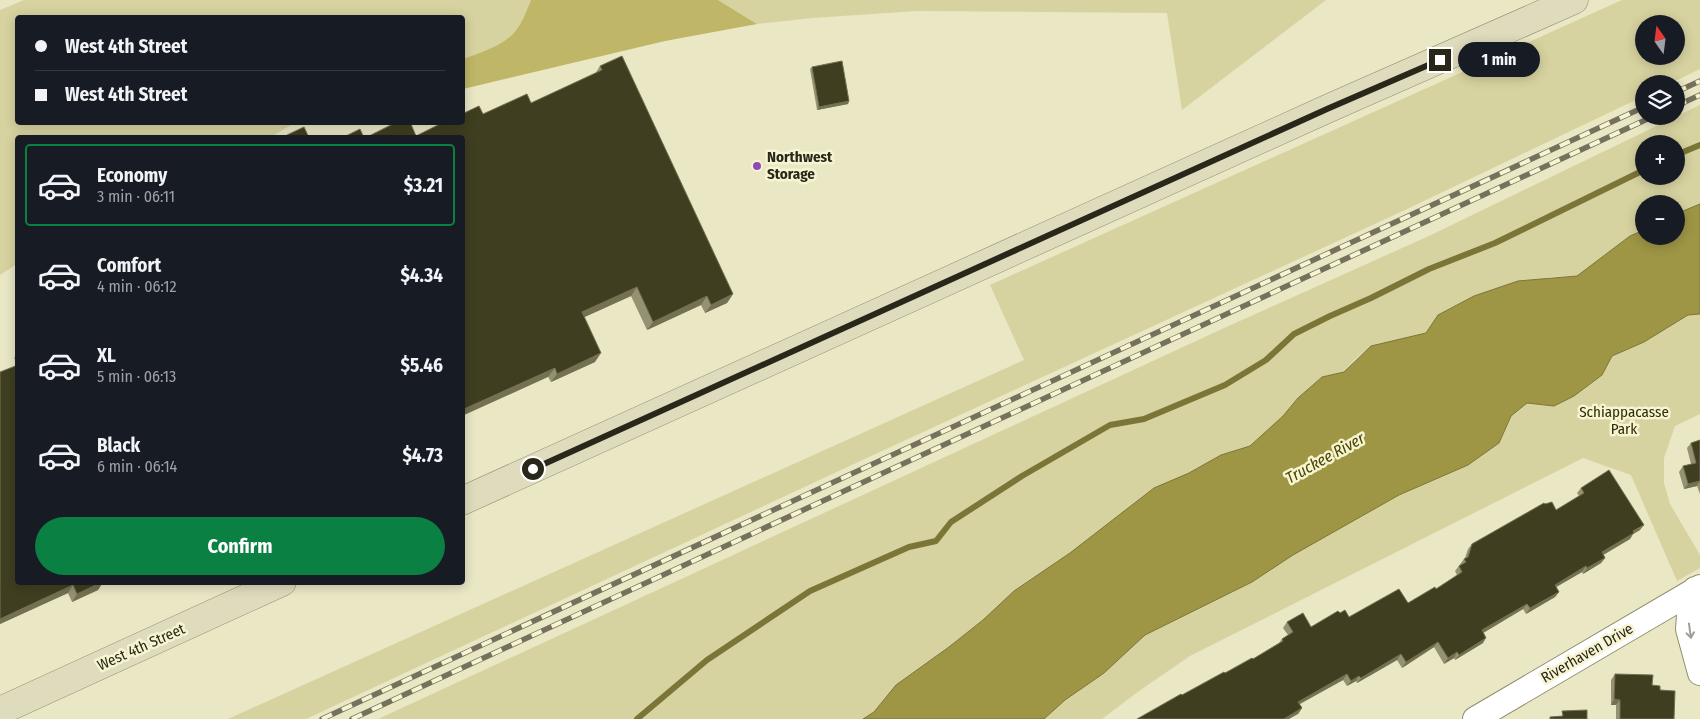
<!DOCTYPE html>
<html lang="en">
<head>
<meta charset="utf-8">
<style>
  body { margin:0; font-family:"Fira Sans Condensed",sans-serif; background:#20242c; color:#f1f3f6; height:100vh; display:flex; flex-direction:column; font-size:19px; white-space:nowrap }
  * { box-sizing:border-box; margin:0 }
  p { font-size:16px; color:#9ea1a6 }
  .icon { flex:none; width:28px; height:28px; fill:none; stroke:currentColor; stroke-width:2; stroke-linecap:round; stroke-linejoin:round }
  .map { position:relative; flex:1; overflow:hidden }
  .panel { position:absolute; left:15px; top:135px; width:450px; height:450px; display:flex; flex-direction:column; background:#171b24; border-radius:5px; box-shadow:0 2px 12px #0003 }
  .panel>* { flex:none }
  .banner { position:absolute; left:15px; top:15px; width:450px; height:110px; border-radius:5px; box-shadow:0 2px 12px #0003; display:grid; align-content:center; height:110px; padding:0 20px; background:#171b24 }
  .needle { width:32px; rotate:346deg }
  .controls { position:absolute; left:1635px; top:15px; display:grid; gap:10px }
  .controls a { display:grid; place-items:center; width:50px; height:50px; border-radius:50%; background:#171b24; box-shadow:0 2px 12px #0003; font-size:25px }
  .end { position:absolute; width:22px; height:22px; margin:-11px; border:6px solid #29271a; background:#fff; box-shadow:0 0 0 2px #fff }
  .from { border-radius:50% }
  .bubble { position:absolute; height:35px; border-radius:18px; background:#171b24; box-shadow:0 2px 12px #0003; font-size:16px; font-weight:700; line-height:35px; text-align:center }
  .banner b { display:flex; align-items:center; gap:18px; height:48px; font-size:19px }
  .banner b+b { border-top:1px solid #363941 }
  .banner i { width:12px; height:12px; background:#f1f3f6 }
  ul { padding:9px 0 0; list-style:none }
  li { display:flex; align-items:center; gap:15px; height:82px; margin:0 10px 8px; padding:0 10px; border:2px solid transparent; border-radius:5px }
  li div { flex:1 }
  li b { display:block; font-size:19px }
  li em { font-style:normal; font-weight:700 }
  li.current { border-color:#0b8043 }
  li>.icon { width:45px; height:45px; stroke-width:1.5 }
  .cta { display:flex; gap:10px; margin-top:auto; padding:10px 20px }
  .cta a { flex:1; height:58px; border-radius:30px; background:#0b8043; color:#fff; font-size:20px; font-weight:700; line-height:58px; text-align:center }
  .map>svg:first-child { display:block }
  .green { fill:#d7d3a0; fill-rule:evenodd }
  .forest { fill:#bfb767 }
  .water { fill:#9e9645; stroke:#7b7538 }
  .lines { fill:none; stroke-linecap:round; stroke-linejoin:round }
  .stream { stroke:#7b7538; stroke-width:6 }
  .minor-casing { stroke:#918e6e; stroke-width:26 }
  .secondary-casing { stroke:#918e6e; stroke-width:29 }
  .minor { stroke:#fff; stroke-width:24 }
  .secondary { stroke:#dfdcbd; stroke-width:28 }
  .rail-casing { stroke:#74725d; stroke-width:5.5 }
  .rail { stroke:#f7f4d1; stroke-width:4; stroke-dasharray:11; stroke-linecap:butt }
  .wall { fill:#949272 }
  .shaded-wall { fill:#737151 }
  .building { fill:#403e20; stroke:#737151 }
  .oneway { stroke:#9f9e98 }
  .route { stroke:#29271a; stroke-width:6 }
  .poi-dot { fill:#9447b7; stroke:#f7f4d1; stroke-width:2 }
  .labels { text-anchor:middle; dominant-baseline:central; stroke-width:5; stroke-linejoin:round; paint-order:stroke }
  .poi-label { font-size:15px; font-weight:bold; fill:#29271a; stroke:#f7f4d1; text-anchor:start }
  .park-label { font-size:15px; fill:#2f2c07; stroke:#f7f4d1 }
  .street-label { font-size:15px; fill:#29271a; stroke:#f7f4d1 }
  .water-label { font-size:16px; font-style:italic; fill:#4a4400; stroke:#f7f4d1 }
</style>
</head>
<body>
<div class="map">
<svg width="1700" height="719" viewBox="0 0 1700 719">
  <rect width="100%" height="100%" fill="#e9e7c4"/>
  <path class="green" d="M24 0H531C526 12 521 26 512 35 499 47 479 53 463 59L462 18H18V122L294 123 271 137 18 138 17 264 0 275V10Z
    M718 0H1326L1182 110 1167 13 917 11 812 18 757 24Z
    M1622 0H1700V69L1669 84H1644V96L1405 210 869 457 306 719H228L1024 360 990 285ZM1644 24H1676V56H1644Z
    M1700 105V204L1676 214V204H1644V230L1630 236 1577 276 1551 277 1474 296 1438 315 1426 333 1371 346 1355 359 1344 372 1321 377 1298 398 1283 416 1250 446 1221 455 1189 473 1014 591 983 620 949 647 896 685 874 712 863 719H378L1222 329 1431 235ZM1644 144H1676V176H1644Z
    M1700 314V414L1675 426 1664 458V483L1670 504 1700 555V568L1677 581 1631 475 1583 458 1190 656 1139 691 1102 719H1044L1065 700 1104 673 1145 635 1252 582 1293 555 1399 495 1468 465 1499 443 1511 416 1527 403 1554 406 1602 375 1612 356 1644 342 1688 315Z"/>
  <path class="forest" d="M531 0H718L757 24 665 41 463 89V59C479 53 499 47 512 35 521 26 526 12 531 0Z"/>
  <path class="water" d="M1700 204V314L1688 315 1644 342 1612 356 1602 375 1574 396 1554 406 1527 403 1511 416 1499 443 1468 465 1399 495 1293 555 1252 582 1145 635 1104 673 1065 700 1044 719H863L874 712 896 685 949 647 983 620 1014 591 1070 553 1154 488 1189 473 1221 455 1250 446 1283 416 1298 398 1322 377 1344 372 1371 346 1426 333 1438 315 1474 296 1518 281 1577 276 1630 236 1644 230V236H1676V214Z"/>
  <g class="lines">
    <path class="stream" d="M1676 155 1700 145
      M637 719 707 660 810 591 909 547 936 541 951 522 1022 476 1110 425 1144 419 1225 385 1266 360 1294 334 1330 316 1371 298 1429 269 1495 243 1644 170"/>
    <defs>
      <path id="minor" d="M1700 591 1695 589 1689 616 1688 629 1700 673
        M1475 719 1700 587"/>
      <path id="secondary" d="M462 501 1327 109 1574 0
        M0 711 282 582"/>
    </defs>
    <use href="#minor" class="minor-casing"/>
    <use href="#secondary" class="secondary-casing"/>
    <use href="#minor" class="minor"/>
    <use href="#secondary" class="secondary"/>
    <defs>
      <path id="rail" d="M1676 92 1700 81
        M1676 106 1700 95
        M322 719 1644 107
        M352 719 1654 116"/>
    </defs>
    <use href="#rail" class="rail-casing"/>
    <use href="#rail" class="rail"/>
  </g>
  <path class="wall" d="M600 66 733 294 727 303 705 313 701 305 647 330 631 296 584 317 595 362 551 382 416 136 483 114 531 103 595 74Z
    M812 67 849 101 848 104 817 110 810 69Z
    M18 354V365L14 358Z
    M0 372 103 582 98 590 72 602 68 593 0 624Z
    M1700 440V494L1697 486 1684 489 1679 472 1683 466 1691 464 1687 448 1691 443Z
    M1581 488 1640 530 1633 534 1630 539 1603 555 1605 558 1601 563 1583 574 1582 572 1556 587 1559 592 1555 597 1526 614 1523 609 1483 633V643L1455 660 1454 658 1444 664 1434 647 1402 668 1397 660 1357 683 1356 681 1347 686 1343 680 1300 704 1302 708 1298 714 1182 695 1253 659 1279 643 1282 639 1288 635 1283 628 1287 622 1311 627 1340 613 1349 617 1408 603 1436 589 1457 575 1455 571 1464 559 1465 558 1468 549 1472 544 1545 504 1556 510 1579 496 1577 493Z
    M1615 674 1652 685 1660 690 1674 719H1616V705H1611V680Z"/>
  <path class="shaded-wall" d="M849 101 848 104 817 110 819 107Z
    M637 287 631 296 576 321 582 312Z
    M733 294 727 303 705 313 711 305Z
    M707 296 701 305 647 330 653 322Z
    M601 353 595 362 551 382 557 374Z
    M555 368 548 377 462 416V410Z
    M1700 481 1697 486 1684 489 1688 484Z
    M1644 525 1640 530 1633 534 1630 539 1598 558 1602 552Z
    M1605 558 1601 563 1583 574 1587 568Z
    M1586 566 1582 572 1551 590 1555 585Z
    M103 582 98 590 72 602 77 594Z
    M73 585 68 593 0 624V619Z
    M1559 592 1555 597 1526 614 1530 608Z
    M1527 604 1523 609 1478 636 1482 630Z
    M1486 638 1483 643 1455 660 1459 655Z
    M1438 642 1434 647 1402 668 1406 662Z
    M1457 652 1454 658 1444 664 1448 658Z
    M1401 654 1397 660 1357 683 1361 678Z
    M1347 674 1343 680 1294 707 1298 702Z
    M1359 676 1356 681 1347 686 1351 681Z
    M1614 699 1620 700 1616 705H1611Z
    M1302 708 1298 714 1289 719H1284Z"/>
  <path class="building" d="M622 56 733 294 711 305 707 296 653 322 637 287 582 312 601 353 557 374 555 368 462 410V138H365L397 122H410L416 136 444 122H462V114L479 106 483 114 527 94 531 103 602 70 600 66Z
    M842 61 849 101 819 107 812 67Z
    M304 127 309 138H288L287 135Z
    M360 129 364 138H342Z
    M18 365V582H102L77 594 73 585 0 619V372Z
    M1700 440V481L1688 484 1683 466 1696 463 1691 443Z
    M1609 470 1644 525 1633 531 1634 533 1602 552 1605 558 1587 568 1586 566 1555 585 1559 592 1530 608 1527 604 1482 630 1486 638 1459 655 1457 652 1448 658 1438 642 1406 662 1401 654 1361 678 1359 676 1351 681 1347 674 1298 702 1302 708 1284 719H1137L1181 694 1182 695 1224 672 1225 673 1252 658 1253 659 1283 641 1282 639 1293 632 1287 622 1303 613 1311 627 1338 611 1340 613 1345 610 1349 617 1399 589 1408 603 1435 587 1436 589 1462 572 1459 566 1466 562 1464 559 1468 557 1472 544 1544 503 1545 504 1552 502 1556 510 1584 493 1581 488Z
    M1615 674 1653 675 1652 685 1660 686V690L1675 691 1674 719H1620V700L1614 699Z
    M1587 710V719H1550V717L1563 716 1562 711Z"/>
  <defs><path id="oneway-shaft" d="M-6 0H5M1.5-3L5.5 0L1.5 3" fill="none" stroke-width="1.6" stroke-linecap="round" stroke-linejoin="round" transform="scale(1.25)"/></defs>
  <use class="oneway" href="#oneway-shaft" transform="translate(1690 631) rotate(82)"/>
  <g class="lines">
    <path class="route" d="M533 469 1327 109 1440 60"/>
  </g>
  <circle class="poi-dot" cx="757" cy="166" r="5"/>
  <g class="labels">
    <g class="poi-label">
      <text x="767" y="157">Northwest<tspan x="767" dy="17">Storage</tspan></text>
    </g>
    <g class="park-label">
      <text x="1624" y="412">Schiappacasse<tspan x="1624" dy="17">Park</tspan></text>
    </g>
    <g class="street-label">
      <text transform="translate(141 647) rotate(-24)">West 4th Street</text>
      <text transform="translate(1587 653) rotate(-30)">Riverhaven Drive</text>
    </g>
    <g class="water-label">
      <text transform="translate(1325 458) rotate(-29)">Truckee River</text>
    </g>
  </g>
</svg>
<div class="controls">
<a><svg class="needle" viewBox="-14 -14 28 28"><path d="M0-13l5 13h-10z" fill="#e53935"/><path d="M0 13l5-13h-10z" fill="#9ea1a6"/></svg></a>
<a><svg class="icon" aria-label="layers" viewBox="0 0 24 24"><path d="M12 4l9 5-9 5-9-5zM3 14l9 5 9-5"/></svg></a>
<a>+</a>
<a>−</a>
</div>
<i class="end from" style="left:533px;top:469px"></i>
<i class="end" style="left:1440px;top:60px"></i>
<div class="bubble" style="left:1458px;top:42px;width:82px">1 min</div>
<div class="banner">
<b><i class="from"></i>West 4th Street</b>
<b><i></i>West 4th Street</b>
</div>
<section class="panel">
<ul>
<li class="current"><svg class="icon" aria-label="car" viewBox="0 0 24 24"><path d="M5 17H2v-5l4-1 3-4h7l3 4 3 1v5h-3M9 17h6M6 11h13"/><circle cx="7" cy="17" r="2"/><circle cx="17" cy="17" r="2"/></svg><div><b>Economy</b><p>3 min · 06:11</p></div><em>$3.21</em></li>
<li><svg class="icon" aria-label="car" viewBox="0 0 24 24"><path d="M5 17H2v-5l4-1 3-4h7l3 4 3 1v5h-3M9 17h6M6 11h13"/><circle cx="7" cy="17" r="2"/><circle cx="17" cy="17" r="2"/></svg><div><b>Comfort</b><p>4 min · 06:12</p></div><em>$4.34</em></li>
<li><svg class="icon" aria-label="car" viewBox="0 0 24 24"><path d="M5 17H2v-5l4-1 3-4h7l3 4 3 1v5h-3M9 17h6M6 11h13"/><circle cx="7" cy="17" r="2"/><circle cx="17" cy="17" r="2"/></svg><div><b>XL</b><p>5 min · 06:13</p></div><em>$5.46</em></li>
<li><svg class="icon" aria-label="car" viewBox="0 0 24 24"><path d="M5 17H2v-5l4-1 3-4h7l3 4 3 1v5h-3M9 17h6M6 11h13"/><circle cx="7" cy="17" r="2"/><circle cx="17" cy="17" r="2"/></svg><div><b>Black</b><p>6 min · 06:14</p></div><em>$4.73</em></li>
</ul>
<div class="cta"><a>Confirm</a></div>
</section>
</div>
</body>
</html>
